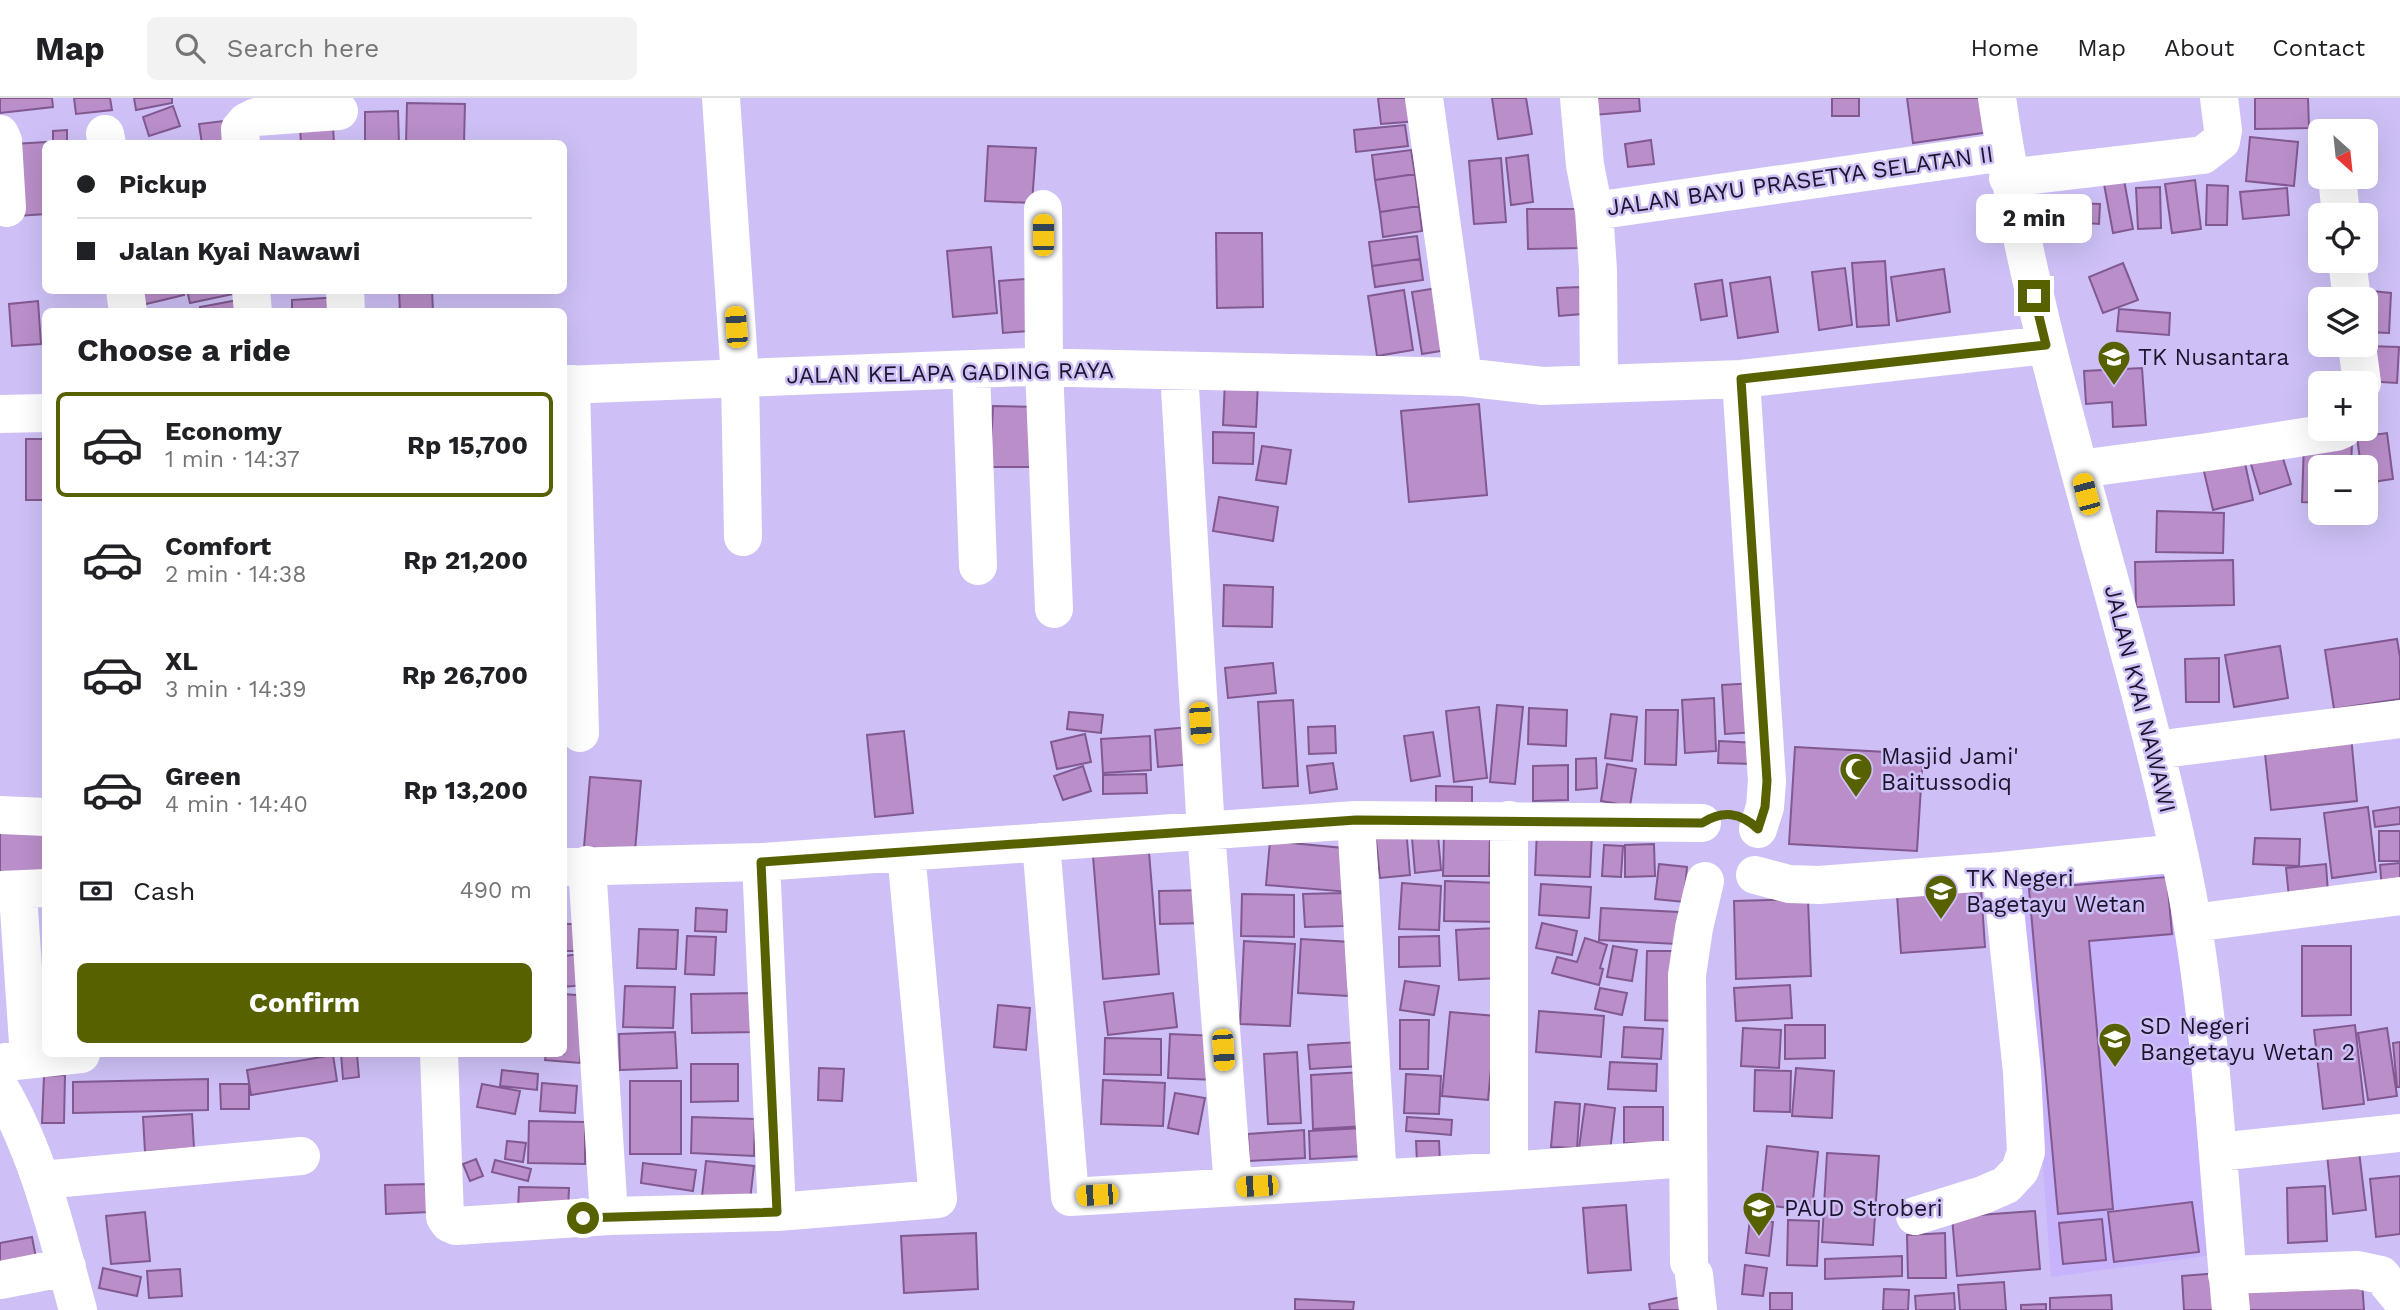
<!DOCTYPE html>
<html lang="en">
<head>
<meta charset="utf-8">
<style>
  body { margin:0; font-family:"Work Sans",sans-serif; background:#f2f2f2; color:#202124; height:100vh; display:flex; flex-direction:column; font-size:26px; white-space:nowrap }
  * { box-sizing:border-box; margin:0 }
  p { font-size:23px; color:#757577 }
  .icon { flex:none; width:38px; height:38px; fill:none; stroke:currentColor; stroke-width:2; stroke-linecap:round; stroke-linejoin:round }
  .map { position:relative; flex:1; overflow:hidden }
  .panel { position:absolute; left:42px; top:210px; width:525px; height:749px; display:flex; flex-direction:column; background:#fff; border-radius:10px; box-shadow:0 7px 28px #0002 }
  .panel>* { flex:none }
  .hud { position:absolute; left:42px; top:42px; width:525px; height:154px; border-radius:10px; box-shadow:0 7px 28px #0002; display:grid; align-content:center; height:154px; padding:0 35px; background:#fff }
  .needle { width:46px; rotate:153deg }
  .fabs { position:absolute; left:2308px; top:21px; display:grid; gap:14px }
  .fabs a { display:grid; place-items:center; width:70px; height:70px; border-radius:10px; background:#fff; box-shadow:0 7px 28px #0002; font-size:35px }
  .end { position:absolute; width:32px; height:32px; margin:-16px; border:9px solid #576100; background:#fff; box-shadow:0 0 0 4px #fff }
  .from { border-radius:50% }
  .bubble { position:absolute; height:49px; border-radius:10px; background:#fff; box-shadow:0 7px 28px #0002; font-size:23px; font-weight:700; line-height:49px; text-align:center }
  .car { position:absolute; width:21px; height:42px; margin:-21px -10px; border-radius:9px; box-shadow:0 0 5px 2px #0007; background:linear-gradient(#f5c518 24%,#345 0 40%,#f5c518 0 76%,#345 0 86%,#f5c518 0) }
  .hud b { display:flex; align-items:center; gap:24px; height:66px; font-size:26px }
  .hud b+b { border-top:2px solid #e0e0e0 }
  .hud i { width:18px; height:18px; background:#202124 }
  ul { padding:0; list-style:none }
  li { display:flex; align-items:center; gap:21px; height:105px; margin:0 14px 10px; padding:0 21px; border:4px solid transparent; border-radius:10px }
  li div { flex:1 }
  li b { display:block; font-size:26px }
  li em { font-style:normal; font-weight:700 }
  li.selected { border-color:#576100 }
  li>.icon { width:63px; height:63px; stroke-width:1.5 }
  h2 { padding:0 35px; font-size:32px; line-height:84px }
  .pay { display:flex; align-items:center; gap:18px; height:77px; padding:0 35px; font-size:26px }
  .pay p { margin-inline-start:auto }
  .action { display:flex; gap:14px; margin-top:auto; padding:14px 35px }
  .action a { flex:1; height:80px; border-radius:10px; background:#576100; color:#fff; font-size:28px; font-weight:700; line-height:80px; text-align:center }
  header { display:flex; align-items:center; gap:42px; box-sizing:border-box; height:98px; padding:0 35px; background:#fff; border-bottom:2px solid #e0e0e0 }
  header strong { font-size:33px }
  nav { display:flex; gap:38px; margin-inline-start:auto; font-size:24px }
  .search { width:490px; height:63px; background:#f2f2f2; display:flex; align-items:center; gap:18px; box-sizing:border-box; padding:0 24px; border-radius:10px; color:#757577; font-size:26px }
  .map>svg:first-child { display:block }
  .built { fill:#c7b2fc }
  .building { fill:#b98ec9; stroke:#815990; stroke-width:2 }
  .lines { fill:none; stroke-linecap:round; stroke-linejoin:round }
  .minor { stroke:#fff; stroke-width:38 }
  .route { stroke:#576100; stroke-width:9 }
  .labels { text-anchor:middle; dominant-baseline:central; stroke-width:5; stroke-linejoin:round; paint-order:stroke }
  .street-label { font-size:23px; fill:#1c142d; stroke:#cec0f6 }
  .poi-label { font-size:23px; fill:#1c142d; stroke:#cec0f6; text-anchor:start }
</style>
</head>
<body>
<header>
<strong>Map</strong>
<div class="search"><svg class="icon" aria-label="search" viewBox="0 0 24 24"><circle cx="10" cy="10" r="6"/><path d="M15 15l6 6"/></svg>Search here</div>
<nav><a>Home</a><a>Map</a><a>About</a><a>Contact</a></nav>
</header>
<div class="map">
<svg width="2400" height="1212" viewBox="0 0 2400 1212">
  <rect width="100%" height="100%" fill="#cec0f6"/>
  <path class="built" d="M2175 769 2213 1157 2051 1179 2022 785Z"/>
  <path class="building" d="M0 0H52L53 9 0 15Z
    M74 0H110L112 12 76 16Z
    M134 0H172V5L136 12Z
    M1378 0H1416L1419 23 1381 26Z
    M1492 0H1526L1532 36 1498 41Z
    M1593 0H1639L1640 13 1594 17Z
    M1832 0H1859V18H1832Z
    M1907 0H1993L1997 33 1913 45Z
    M2255 0H2308L2309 30 2255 31Z
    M407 5 465 6 464 46H406Z
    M173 8 180 28 149 38 143 19Z
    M398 13 399 46H365V14Z
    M223 23 226 46H202L199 26Z
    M333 27 334 46H301L300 29Z
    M1405 27 1408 48 1356 54 1354 32Z
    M67 32V46H53V33Z
    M2250 39 2298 44 2294 88 2246 83Z
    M1651 42 1654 66 1628 69 1625 46Z
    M46 44V116L17 118 13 46Z
    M988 48 1036 50 1032 105 985 103Z
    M1411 52 1415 76 1375 82 1372 57Z
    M1528 57 1533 104 1511 107 1506 60Z
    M1501 60 1506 124 1474 126 1469 63Z
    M2122 71 2133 131 2113 135 2102 75Z
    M1415 76 1419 108 1380 114 1375 82Z
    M2195 82 2201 131 2172 135 2165 86Z
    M2207 87 2228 88 2227 127H2206Z
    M2160 89 2161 130 2138 131 2136 90Z
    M2287 90 2289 117 2243 121 2240 94Z
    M2074 105 2100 106 2099 126 2073 124Z
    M1419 108 1422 133 1383 139 1380 114Z
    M1527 111H1583V150L1528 151Z
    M1216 135H1262L1263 209 1217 210Z
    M1417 138 1420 161 1372 168 1369 144Z
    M991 149 997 215 953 219 947 153Z
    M1420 161 1423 182 1375 189 1372 168Z
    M1885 163 1889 227 1857 229 1852 165Z
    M2123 165 2138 202 2103 215 2089 179Z
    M1845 170 1852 227 1819 232 1812 174Z
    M1944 171 1950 214 1897 223 1891 179Z
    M1770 179 1778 234 1738 240 1730 185Z
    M1037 180 1042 232 1003 235 999 183Z
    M1722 182 1727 218 1701 222 1695 186Z
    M1444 189 1453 251 1422 256 1412 194Z
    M1580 189 1582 216 1559 218 1557 190Z
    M139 192H183L184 197 142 207Z
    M187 192H237L238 195 190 205Z
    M399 192H432L433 214H400Z
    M1404 192 1413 252 1377 258 1368 198Z
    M2362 192 2391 195 2389 235 2366 234V201Z
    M341 199 342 214H292V202Z
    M238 202 240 214H201L200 209Z
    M38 203 41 246 12 248 9 206Z
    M2119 211 2170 215 2169 237 2117 233Z
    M2367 248 2399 249 2397 285 2365 283Z
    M2142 270 2146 327 2113 329 2112 304 2086 306 2084 273Z
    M1225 283 1258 284 1256 329 1223 327Z
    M1479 306 1487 397 1409 404 1401 313Z
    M993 308 1038 309 1039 369H990Z
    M1213 334 1254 335 1253 366 1213 365Z
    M2387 335 2393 381 2366 385V369H2361L2357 339Z
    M26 341H46V402H26Z
    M2304 344 2352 345 2351 369H2320V405L2302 404Z
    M1262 348 1291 352 1286 386 1256 382Z
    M2281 354 2291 386 2260 396 2250 363Z
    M2243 356 2253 402 2213 412 2202 365Z
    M1219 399 1278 409 1273 443 1213 433Z
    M2157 413 2224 415 2223 455 2156 454Z
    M2233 462 2234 507 2136 509 2135 464Z
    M1224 487 1273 489 1272 529 1223 528Z
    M2397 541 2400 559V601L2334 611 2325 552Z
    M2280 548 2288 600 2234 609 2225 557Z
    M2219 560V604H2186L2185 561Z
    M1273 565 1276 595 1228 600 1225 570Z
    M1755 585 1758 634 1725 636 1722 587Z
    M1714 600 1716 653 1685 655 1682 602Z
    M1293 602 1298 688 1263 690 1258 604Z
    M1497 607 1523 609 1515 686 1490 684Z
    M1479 609 1487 680 1454 684 1446 613Z
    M1529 610 1567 612 1566 648 1528 646Z
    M1646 612H1678L1676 667 1645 666Z
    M1069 614 1103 617 1101 635 1067 631Z
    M1611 616 1637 619 1632 663 1605 660Z
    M1335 628 1336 655 1309 656 1308 629Z
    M1190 629 1193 666 1158 669 1155 632Z
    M904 633 913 715 875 719 867 637Z
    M1433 634 1440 678 1411 683 1404 638Z
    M1085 636 1091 664 1057 671 1051 644Z
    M2351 637 2357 703 2271 712 2264 646Z
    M1150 638 1151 672 1103 675 1101 641Z
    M1719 643 1757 645 1755 666 1718 665Z
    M1795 649 1923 656 1917 753 1789 746Z
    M1596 660 1597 690 1576 692V661Z
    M1333 665 1337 691 1310 695 1307 668Z
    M1607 666 1636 671 1630 708 1601 703Z
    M1568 667V702L1533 703V668Z
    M1083 668 1091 693 1063 702 1054 678Z
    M1146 676 1147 695 1103 696V677Z
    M590 679 641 683 635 753 584 749Z
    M1436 688 1472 689V714L1436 713Z
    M2368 709 2376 774 2332 780 2324 715Z
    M2400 709V726L2375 729 2373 713Z
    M0 724 46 726V777L0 775Z
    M1406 730 1410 777 1380 780 1375 733Z
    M1537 733 1592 735 1590 779 1535 777Z
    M2379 733H2400V763H2379Z
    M1444 735 1490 736 1489 778H1443Z
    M1438 737 1441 772 1415 775 1412 740Z
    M2255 740 2300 741 2299 768 2253 766Z
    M1270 743 1354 751 1349 794 1266 787Z
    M1654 746 1655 778 1625 779V747Z
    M1604 747 1623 748 1621 779 1602 778Z
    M1149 754 1159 876 1103 881 1093 758Z
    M2400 765V790L2382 792 2380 767Z
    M1659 766 1687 769 1684 804 1655 801Z
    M2326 766 2328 795 2289 799 2286 770Z
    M2167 779 2172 836 2089 843 2113 1111 2058 1116 2029 791Z
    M1445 783 1500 785 1499 824 1444 823Z
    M1402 785 1441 788 1439 832 1399 831Z
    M1541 786 1591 789 1589 820 1539 817Z
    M1981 790 1985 849 1901 855 1897 797Z
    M1207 792 1208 825 1160 826 1159 793Z
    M1343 795 1344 828 1305 829 1303 796Z
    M1242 796 1294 797V839L1241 838Z
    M1808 801 1811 878 1736 881 1734 803Z
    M696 810 727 812 726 834 695 833Z
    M1601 810 1679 814 1677 846 1599 842Z
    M1542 825 1577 833 1572 857 1536 850Z
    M564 826H584L585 853H564Z
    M1497 830 1500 880 1459 882 1456 832Z
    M639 831 678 832 676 871 637 870Z
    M687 838 716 839 714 877 685 876Z
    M1439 838 1440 868 1399 869V839Z
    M1585 840 1607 847 1600 870 1603 871 1599 887 1552 875 1557 859 1577 864Z
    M1301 841 1351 844 1348 898 1298 895Z
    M1244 843 1295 846 1290 928 1240 926Z
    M1613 848 1637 852 1632 883 1607 879Z
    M2302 848H2351V917L2302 918Z
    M1647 853H1681L1679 923 1645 922Z
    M590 855 593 886 564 889V858Z
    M1405 883 1439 888 1434 917 1400 912Z
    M1790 887 1792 920 1736 923 1734 890Z
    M625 888 675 889 673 930 623 929Z
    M1600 890 1627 895 1622 917 1595 911Z
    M756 895 757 934 692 935 691 896Z
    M1173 895 1177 929 1108 937 1104 904Z
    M564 896 587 898 580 965 545 962 546 956H564Z
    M998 907 1030 910 1026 952 994 949Z
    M1539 913 1604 918 1601 959 1536 954Z
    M1450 914 1496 918 1488 1002 1442 998Z
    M1400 922H1429L1428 971H1400Z
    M1785 927H1825V960L1785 961Z
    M2355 927 2364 1006 2323 1011 2314 932Z
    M1624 929 1663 931 1661 961 1622 959Z
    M1743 930 1781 932 1779 970 1741 968Z
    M2387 930 2397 998 2368 1002 2358 935Z
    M675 934 677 970 620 972 619 936Z
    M1170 936 1218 938 1216 982 1168 980Z
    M1105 940 1161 941V977L1104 976Z
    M1360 944 1362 968 1310 971 1308 947Z
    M2400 944V989H2397L2393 945Z
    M1297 954 1301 1025 1268 1026 1264 956Z
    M341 956H357L359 979 343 981Z
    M333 957 337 983 251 997 247 972Z
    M1610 964 1657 966 1656 993 1608 991Z
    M691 966H738V1003L691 1004Z
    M819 970 844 971 842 1003 818 1002Z
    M1796 970 1834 973 1832 1020 1792 1018Z
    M502 972 538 976 537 992 500 988Z
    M1755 972 1791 973 1790 1014 1754 1013Z
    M1364 974 1367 1028 1313 1031 1311 977Z
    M1406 976 1441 978 1439 1016 1404 1015Z
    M65 977 64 1025H42L44 978Z
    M208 981V1012L73 1015V984Z
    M1103 982 1165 985 1163 1028 1101 1026Z
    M630 983H681V1056H630Z
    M542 985 577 988 575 1015 540 1013Z
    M220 986H249V1011H221Z
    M482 986 520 993 515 1016 477 1009Z
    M1175 995 1205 1000 1198 1036 1168 1030Z
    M1555 1004 1580 1006 1577 1050 1551 1049Z
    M1585 1006 1615 1010 1610 1054 1579 1050Z
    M1624 1009H1663V1046L1624 1045Z
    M192 1016 194 1050 145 1054 143 1019Z
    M692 1019 755 1021 754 1058 691 1055Z
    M1407 1019 1452 1022 1451 1037 1406 1033Z
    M529 1023 585 1024V1066L528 1065Z
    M1363 1030 1364 1058 1310 1061 1309 1033Z
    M1304 1032 1305 1060 1249 1063 1248 1036Z
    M507 1043 526 1045 523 1064 505 1061Z
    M1416 1043H1439L1440 1064H1417Z
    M1767 1048 1818 1054 1812 1112 1761 1107Z
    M2359 1053 2366 1112 2333 1116 2327 1056Z
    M1827 1055 1879 1058 1873 1147 1822 1144Z
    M476 1061 483 1078 470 1083 463 1066Z
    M495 1062 531 1071 528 1083 492 1074Z
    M706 1063 754 1068 749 1111 701 1107Z
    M643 1065 696 1072 693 1093 641 1085Z
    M2400 1078V1136L2376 1139 2370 1081Z
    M429 1086V1114L386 1116 385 1087Z
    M2325 1088 2327 1143 2288 1145 2287 1090Z
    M519 1089 569 1090 568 1113 518 1112Z
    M2192 1104 2199 1154 2114 1164 2108 1114Z
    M1626 1107 1631 1172 1588 1175 1583 1110Z
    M2035 1113 2040 1171 1957 1178 1952 1119Z
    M145 1114 150 1163 111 1166 106 1118Z
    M1750 1121 1773 1124 1769 1158 1746 1155Z
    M2102 1121 2106 1162 2063 1166 2059 1125Z
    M1788 1122 1819 1123 1817 1168 1787 1167Z
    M976 1135 978 1191 904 1195 901 1138Z
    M1945 1135 1946 1180H1908L1907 1137Z
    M32 1139 37 1165 0 1172V1145Z
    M1902 1158V1178L1825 1181V1161Z
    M1745 1167 1767 1170 1763 1198 1742 1196Z
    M103 1170 141 1179 137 1198 99 1190Z
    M180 1171 182 1198 149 1200 147 1173Z
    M2219 1175 2221 1212H2184L2182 1178Z
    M2362 1183 2364 1212H2241L2240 1192Z
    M2004 1184 2006 1212H1960L1958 1187Z
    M1884 1191 1909 1192 1908 1212H1883Z
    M1770 1195H1792V1212H1770Z
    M1954 1195 1955 1212H1916L1915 1198Z
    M2111 1197 2112 1212H2050V1200Z
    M1686 1198 1689 1212H1650L1649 1206Z
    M1295 1201 1354 1204 1353 1212H1295Z
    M2046 1206V1212H2021V1207Z"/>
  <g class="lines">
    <path class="minor" d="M721 0 740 280 743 439
      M1424 0 1463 279
      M1579 0 1585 67 1594 113 1598 172 1599 286
      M1997 0C2034 257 2124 502 2179 755 2212 905 2216 1060 2231 1212
      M0 36 3 43 7 110
      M105 36 107 46
      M241 46 240 31 246 24 256 19 339 13
      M2337 79 2341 117
      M2008 80 2203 57 2221 43 2223 32 2219 0
      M1043 111 1044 270 1054 511
      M1594 113 2005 54
      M2347 163 2352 201
      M125 192 128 214
      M251 192 253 214
      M345 192 346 214
      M2357 247 2362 285
      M971 271 978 468
      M1179 273 1206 733 1233 1089
      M1741 281 1767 683 1765 709 1758 731
      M571 286 580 635
      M564 287 1027 269 1463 279 1543 288 1741 281 2046 247
      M0 316 46 315
      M2079 371 2208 354 2336 334 2343 331
      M2155 652 2400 621
      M0 717 46 719
      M1356 722 1378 1081
      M1041 744 1070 1099 1509 1073 1687 1060
      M761 764 777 1114
      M587 767 609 1118
      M564 769 761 764 1356 722 1702 725
      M1755 777 1789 786 1819 787 2001 773 2179 755
      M0 792 46 790
      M19 811 29 960
      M2193 825 2400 798
      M439 956 445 1119 449 1125 456 1128 609 1118 777 1114 938 1101 906 754
      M6 964 81 956
      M0 990C40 1059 57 1136 78 1212
      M2218 1054 2400 1035
      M1509 1073V722
      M42 1082 301 1058
      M1915 1118 1983 1097 2006 1087 2020 1072 2026 1054 2022 974 2001 773
      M1689 1164 1687 877 1694 830 1705 783
      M1694 1177 1698 1212
      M2227 1177 2358 1172 2381 1177 2400 1200
      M0 1182 67 1169"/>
  </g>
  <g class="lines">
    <path class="route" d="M583 1120 777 1114 761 764 1356 722 1702 725C1723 712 1740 714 1758 731L1765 709 1767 683 1741 281 2046 247 2034 198"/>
  </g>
  <defs>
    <symbol id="school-pin" viewBox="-11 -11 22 30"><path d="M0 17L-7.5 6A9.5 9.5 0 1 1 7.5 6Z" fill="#576100" stroke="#cec0f6"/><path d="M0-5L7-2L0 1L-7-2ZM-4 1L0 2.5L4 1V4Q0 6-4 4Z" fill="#fff"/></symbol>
    <symbol id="mosque-pin" viewBox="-11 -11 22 30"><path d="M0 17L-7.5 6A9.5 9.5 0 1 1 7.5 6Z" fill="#576100" stroke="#cec0f6"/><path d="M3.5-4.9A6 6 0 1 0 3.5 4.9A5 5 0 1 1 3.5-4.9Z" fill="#fff"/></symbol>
  </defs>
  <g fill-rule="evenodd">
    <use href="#school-pin" x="2095" y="240" width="38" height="52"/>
    <use href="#mosque-pin" x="1837" y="652" width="38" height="52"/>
    <use href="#school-pin" x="1922" y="774" width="38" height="52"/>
    <use href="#school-pin" x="2096" y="922" width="38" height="52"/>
    <use href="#school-pin" x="1740" y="1091" width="38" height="52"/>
  </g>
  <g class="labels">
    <g class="street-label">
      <text transform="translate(1800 83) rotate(-8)">JALAN BAYU PRASETYA SELATAN II</text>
      <text transform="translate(950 275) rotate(-1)">JALAN KELAPA GADING RAYA</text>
      <text transform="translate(2140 601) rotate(76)">JALAN KYAI NAWAWI</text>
    </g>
    <g class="poi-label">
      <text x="2138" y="259">TK Nusantara</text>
      <text x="1881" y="658">Masjid Jami'<tspan x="1881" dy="26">Baitussodiq</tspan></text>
      <text x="1966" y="780">TK Negeri<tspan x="1966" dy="26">Bagetayu Wetan</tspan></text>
      <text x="2140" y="928">SD Negeri<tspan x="2140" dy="26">Bangetayu Wetan 2</tspan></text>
      <text x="1784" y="1110">PAUD Stroberi</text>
    </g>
  </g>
</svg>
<div class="fabs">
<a><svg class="needle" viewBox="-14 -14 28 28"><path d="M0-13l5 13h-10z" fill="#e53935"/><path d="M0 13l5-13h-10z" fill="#757577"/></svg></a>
<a><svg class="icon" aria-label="locate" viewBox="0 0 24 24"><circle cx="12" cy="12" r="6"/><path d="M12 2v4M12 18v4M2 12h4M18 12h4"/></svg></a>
<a><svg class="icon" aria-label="layers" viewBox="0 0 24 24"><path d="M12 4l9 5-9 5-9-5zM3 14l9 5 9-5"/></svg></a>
<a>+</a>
<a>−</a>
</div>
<i class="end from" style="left:583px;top:1120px"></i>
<i class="end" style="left:2034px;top:198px"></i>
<div class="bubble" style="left:1976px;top:96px;width:116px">2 min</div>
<i class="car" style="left:1043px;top:137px;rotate:0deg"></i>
<i class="car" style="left:736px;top:229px;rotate:356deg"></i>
<i class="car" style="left:2086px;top:396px;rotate:345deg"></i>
<i class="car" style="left:1200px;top:625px;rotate:176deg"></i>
<i class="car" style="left:1223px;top:952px;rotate:176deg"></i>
<i class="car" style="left:1257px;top:1088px;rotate:267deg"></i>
<i class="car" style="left:1097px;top:1097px;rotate:267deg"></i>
<div class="hud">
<b><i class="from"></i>Pickup</b>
<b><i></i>Jalan Kyai Nawawi</b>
</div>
<section class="panel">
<h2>Choose a ride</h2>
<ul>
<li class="selected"><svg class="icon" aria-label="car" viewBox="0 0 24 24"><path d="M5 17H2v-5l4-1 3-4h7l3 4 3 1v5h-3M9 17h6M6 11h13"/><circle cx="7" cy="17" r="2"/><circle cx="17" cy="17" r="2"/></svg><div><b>Economy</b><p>1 min · 14:37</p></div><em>Rp 15,700</em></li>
<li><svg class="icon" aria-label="car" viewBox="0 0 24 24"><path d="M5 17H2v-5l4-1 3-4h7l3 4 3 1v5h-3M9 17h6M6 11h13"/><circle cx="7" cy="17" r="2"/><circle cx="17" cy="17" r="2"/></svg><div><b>Comfort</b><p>2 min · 14:38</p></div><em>Rp 21,200</em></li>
<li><svg class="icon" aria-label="car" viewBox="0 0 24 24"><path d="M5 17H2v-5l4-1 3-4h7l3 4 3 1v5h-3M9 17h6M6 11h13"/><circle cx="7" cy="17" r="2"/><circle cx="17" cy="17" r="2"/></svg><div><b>XL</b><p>3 min · 14:39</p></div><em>Rp 26,700</em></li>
<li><svg class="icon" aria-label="car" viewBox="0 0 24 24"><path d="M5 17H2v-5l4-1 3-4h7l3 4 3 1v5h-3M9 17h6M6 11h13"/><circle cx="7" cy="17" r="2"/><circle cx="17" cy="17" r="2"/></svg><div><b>Green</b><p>4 min · 14:40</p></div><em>Rp 13,200</em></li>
</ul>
<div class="pay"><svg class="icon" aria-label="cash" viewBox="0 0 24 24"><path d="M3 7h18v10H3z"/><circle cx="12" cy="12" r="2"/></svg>Cash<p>490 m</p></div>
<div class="action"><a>Confirm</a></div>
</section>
</div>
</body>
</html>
